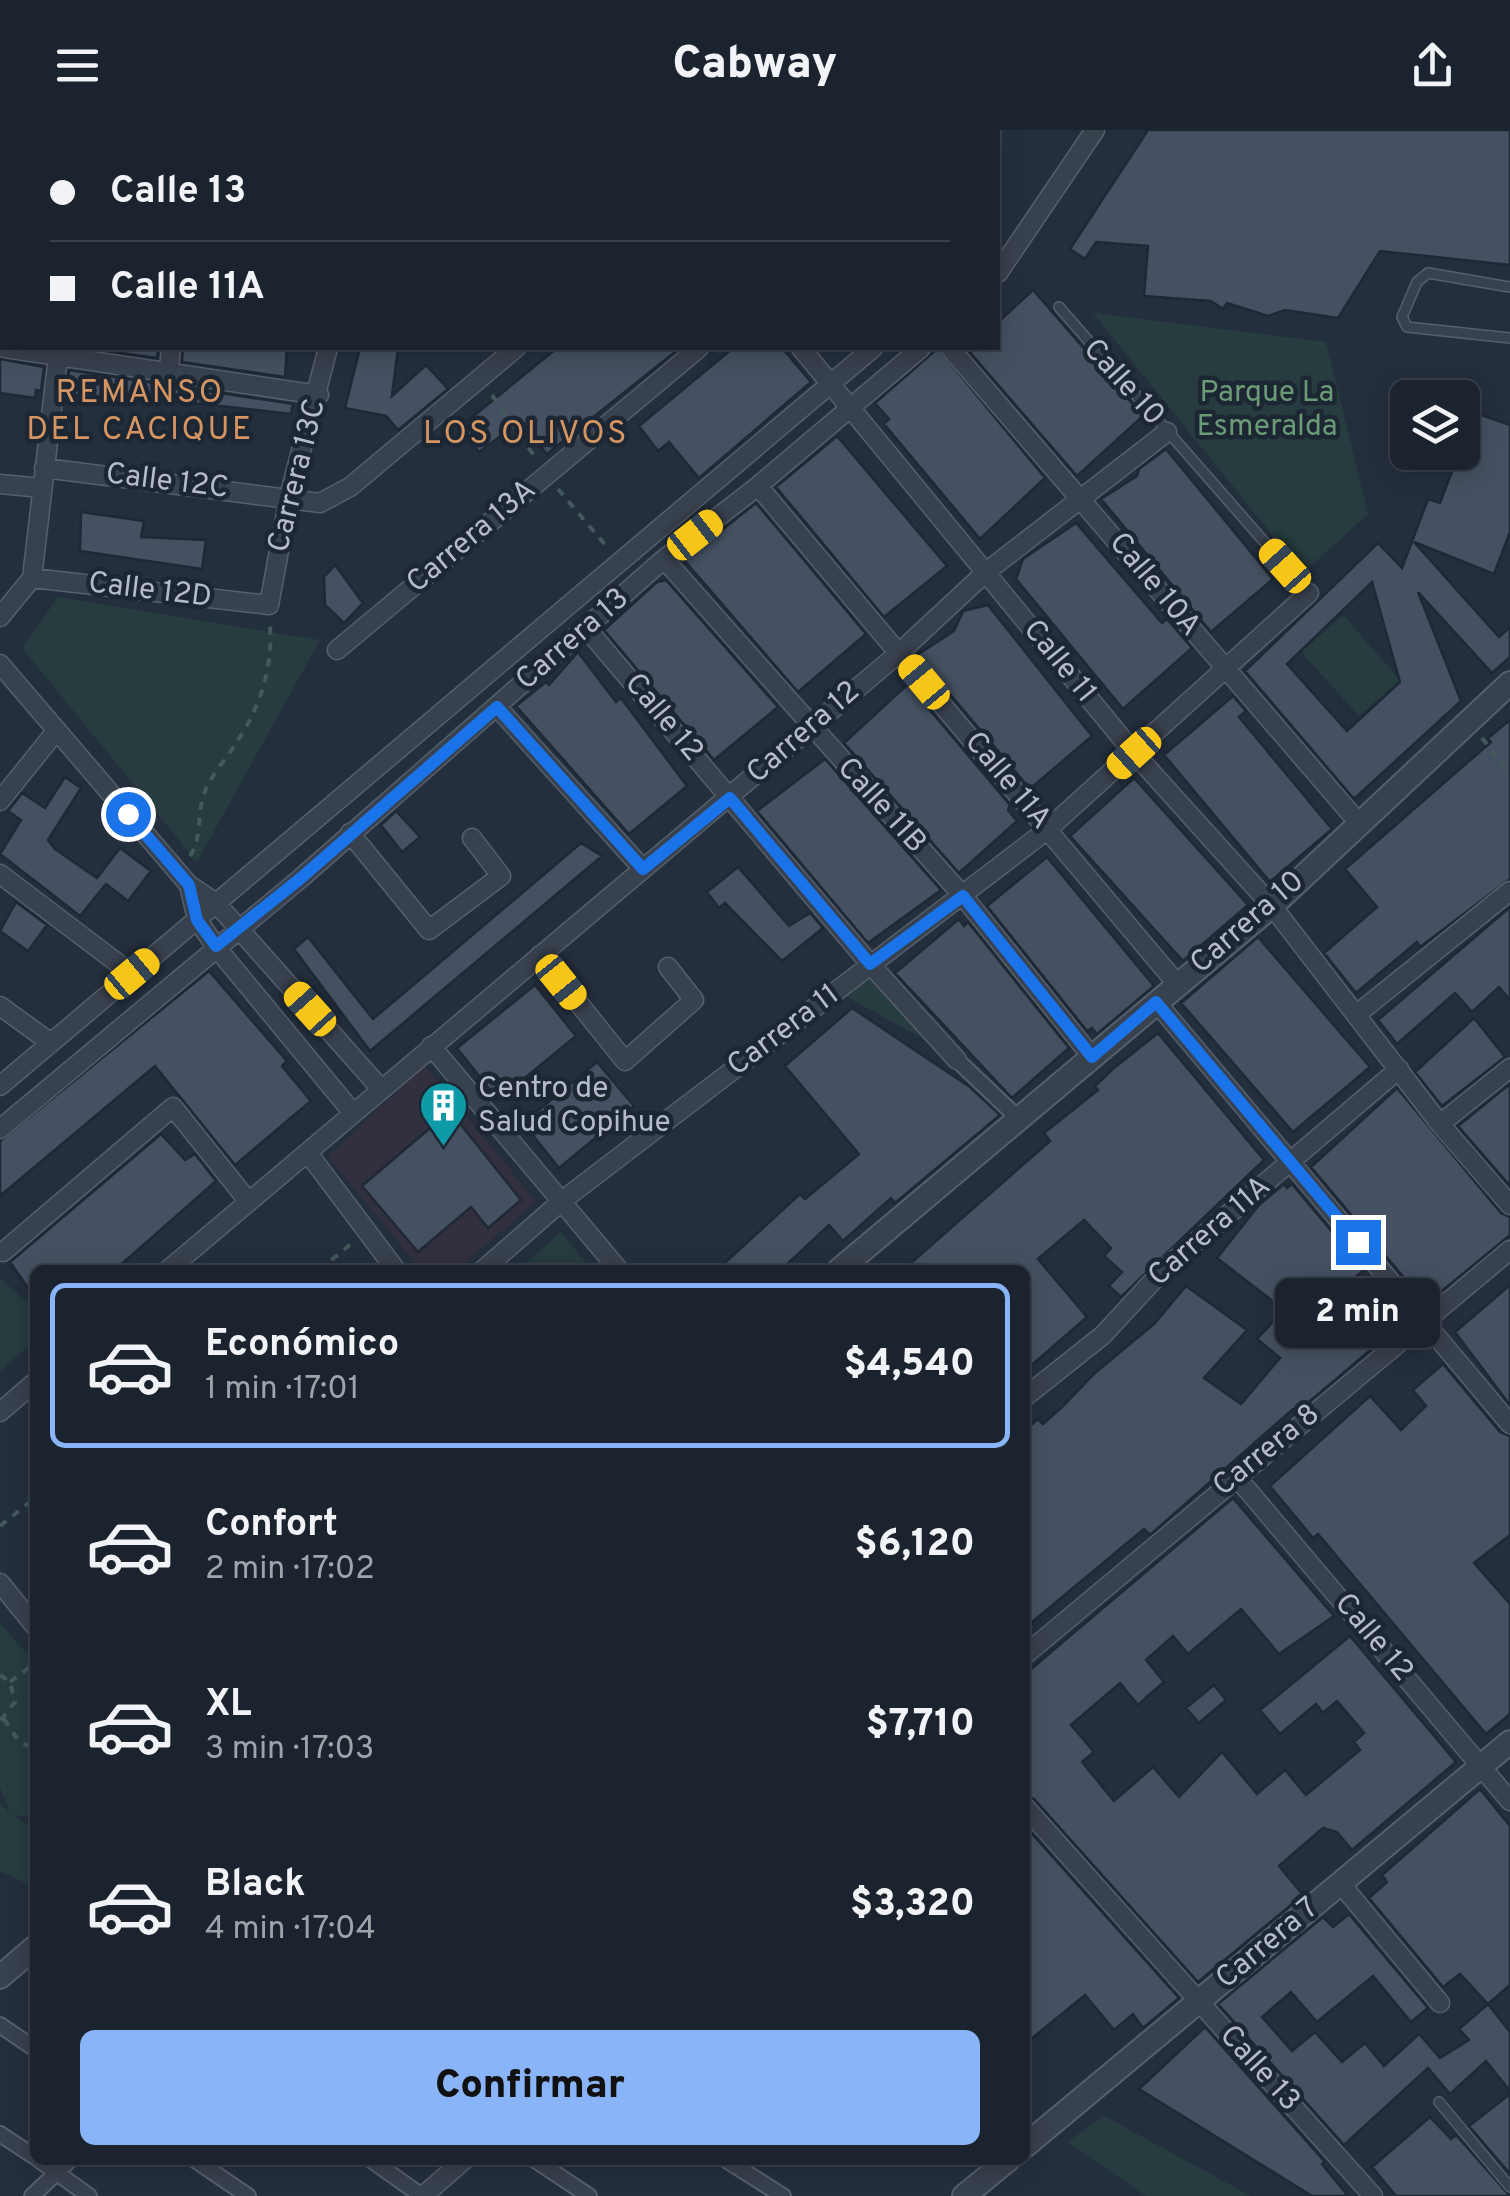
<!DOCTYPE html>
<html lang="es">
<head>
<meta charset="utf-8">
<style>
  body { margin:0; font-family:Overpass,sans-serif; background:#242b36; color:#f1f3f6; height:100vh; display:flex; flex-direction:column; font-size:38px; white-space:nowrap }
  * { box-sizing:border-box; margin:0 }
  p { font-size:32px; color:#a0a4aa }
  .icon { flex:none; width:55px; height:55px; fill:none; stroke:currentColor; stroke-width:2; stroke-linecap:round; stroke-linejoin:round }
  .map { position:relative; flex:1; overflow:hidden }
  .details { position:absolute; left:30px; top:1135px; width:1000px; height:900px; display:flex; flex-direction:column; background:#1b232e; border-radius:15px; box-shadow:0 5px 25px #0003,0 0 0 2px #39404a }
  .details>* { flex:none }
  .guide { position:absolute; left:0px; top:0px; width:1000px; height:220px; box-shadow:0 5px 25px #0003,0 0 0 2px #39404a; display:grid; align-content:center; height:220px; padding:0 50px; background:#1b232e }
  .fabs { position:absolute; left:1390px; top:250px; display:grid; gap:20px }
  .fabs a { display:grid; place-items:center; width:90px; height:90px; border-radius:15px; background:#1b232e; box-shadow:0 5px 25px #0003,0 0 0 2px #39404a; font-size:50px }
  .end { position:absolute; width:45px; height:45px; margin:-22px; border:12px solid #1a73e8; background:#fff; box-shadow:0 0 0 5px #fff }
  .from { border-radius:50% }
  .bubble { position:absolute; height:70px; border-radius:15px; background:#1b232e; box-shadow:0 5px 25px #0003,0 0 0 2px #39404a; font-size:32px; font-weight:800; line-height:70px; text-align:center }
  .car { position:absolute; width:30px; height:60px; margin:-30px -15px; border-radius:12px; box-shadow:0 0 8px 2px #0007; background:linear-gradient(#f5c518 24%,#345 0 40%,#f5c518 0 76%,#345 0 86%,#f5c518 0) }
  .guide b { display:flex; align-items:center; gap:35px; height:95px; font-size:38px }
  .guide b+b { border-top:2px solid #39404a }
  .guide i { width:25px; height:25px; background:#f1f3f6 }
  ul { padding:18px 0 0; list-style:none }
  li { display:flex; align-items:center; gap:30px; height:165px; margin:0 20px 15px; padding:0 30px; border:5px solid transparent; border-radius:15px }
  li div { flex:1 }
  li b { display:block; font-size:38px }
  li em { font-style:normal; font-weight:800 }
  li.current { border-color:#8ab4f8 }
  li>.icon { width:90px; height:90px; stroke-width:1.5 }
  .action { display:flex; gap:20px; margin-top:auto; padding:20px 50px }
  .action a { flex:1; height:115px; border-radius:15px; background:#8ab4f8; color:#111; font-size:40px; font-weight:800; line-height:115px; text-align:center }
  header { display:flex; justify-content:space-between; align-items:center; height:130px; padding:0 50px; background:#1b232e; font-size:45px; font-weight:800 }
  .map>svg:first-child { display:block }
  .medical { fill:#32303f }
  .green { fill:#263c3f }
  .building { fill:#455162; stroke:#1f2835; stroke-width:2.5; fill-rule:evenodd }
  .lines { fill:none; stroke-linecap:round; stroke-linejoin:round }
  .service-casing { stroke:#565f6c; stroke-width:12 }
  .pedestrian-casing { stroke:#565f6c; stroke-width:18 }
  .minor-casing { stroke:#565f6c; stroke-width:21 }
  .tertiary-casing { stroke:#565f6c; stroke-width:26 }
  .path { stroke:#44595c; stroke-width:4; stroke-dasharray:8 8; stroke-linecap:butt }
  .service { stroke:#38414e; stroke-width:9 }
  .pedestrian { stroke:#38414e; stroke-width:14 }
  .minor { stroke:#38414e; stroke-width:18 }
  .tertiary { stroke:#38414e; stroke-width:22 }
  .route { stroke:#1a73e8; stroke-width:12 }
  .labels { text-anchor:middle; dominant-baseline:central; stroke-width:9; stroke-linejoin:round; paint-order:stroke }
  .street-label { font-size:30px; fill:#b4bcc9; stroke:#1d2633 }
  .park-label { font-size:30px; fill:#6b9a76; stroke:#1d2633 }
  .poi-label { font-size:30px; fill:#b4bcc9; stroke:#1d2633; text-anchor:start }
  .neighbourhood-label { font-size:32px; letter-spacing:2.5px; fill:#d59563; stroke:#1d2633 }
</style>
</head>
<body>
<header><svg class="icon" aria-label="menu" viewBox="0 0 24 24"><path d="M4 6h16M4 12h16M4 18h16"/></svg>Cabway<svg class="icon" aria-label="share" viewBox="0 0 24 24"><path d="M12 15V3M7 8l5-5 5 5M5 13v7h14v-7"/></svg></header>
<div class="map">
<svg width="1510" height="2066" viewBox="0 0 1510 2066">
  <rect width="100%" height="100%" fill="#242f3e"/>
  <path class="medical" d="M425 936 536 1071 457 1140H421L328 1026Z"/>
  <path class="green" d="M1093 183 1326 212 1368 384 1303 443Z
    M58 467 320 510 197 732 22 518Z
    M1343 485 1400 550 1359 586 1301 522Z
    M870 844 922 908 845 866Z
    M560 1102 593 1140H519Z
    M0 1148 35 1180V1211L0 1241Z
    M0 1493 35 1533V1687L14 1685 35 1700V1758L0 1741V1674L9 1681 0 1657Z
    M1104 1986 1251 2066H1146L1068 2012Z"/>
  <path class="building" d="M1148 0H1510V135L1380 121 1338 188 1285 180 1268 186 1227 173 1223 179 1211 171 1144 166 1148 116 1096 112 1085 129 1070 119Z
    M1033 160 1143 286 1077 346 967 219 998 218V192Z
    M86 218H158L157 228Z
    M183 218H287L285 247 182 232Z
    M360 218H398L392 266 426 235 448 259 398 300 386 286 345 278Z
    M557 218H680L547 324 520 292 479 322 460 297Z
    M733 218H782L811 252 699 348 669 312 658 321 639 296Z
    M938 218 1045 348 980 409 884 294 889 289 875 273Z
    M0 229 44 237 41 261 36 260 35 268 0 263Z
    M69 240 293 274 291 284 140 267 139 272 66 264Z
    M1462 278 1510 295V402L1494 444 1414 412 1499 507 1510 497V527L1492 543 1418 462 1461 571 1354 669 1245 541 1378 413 1402 438 1428 369 1440 373 1454 336 1423 322H1462ZM1372 452 1400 552 1347 601 1287 534Z
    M837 306 947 436 884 487 776 357Z
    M1166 319 1273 449 1211 502 1101 369 1137 346 1139 339Z
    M756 373 866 504 798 562 684 430Z
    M81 382 144 391 141 407 206 410 202 439 80 421Z
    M1076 393 1162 493 1167 489 1192 518 1123 579 1016 449 1023 429Z
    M335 435 363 473 344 493 325 475 324 447Z
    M666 450 778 577 714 630 604 500 657 452Z
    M988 475 1092 606 1030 659 917 525 954 501 963 481Z
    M578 522 616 572 621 568 687 656 629 704 516 576 546 552 549 555Z
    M908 554 1010 675 1008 680 1017 691 959 743 844 613Z
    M1233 566 1246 581 1239 587 1332 699 1270 752 1164 625Z
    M1510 590V749L1420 817 1417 812 1356 863 1324 823 1377 777 1345 739 1491 612 1488 608Z
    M825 629 941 760 868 813 757 681Z
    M65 647 81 658 48 710 55 719 97 748 120 718 151 741 128 771 106 754 80 786 0 724 21 690 8 681 22 663 45 678Z
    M1134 648 1248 775 1183 831 1070 706Z
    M396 681 420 707 402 722 381 695Z
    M581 713 602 726 370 921 294 819 308 807 373 889Z
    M1047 727 1154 856 1097 904 1092 898 1087 901 987 776Z
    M738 737 789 796 810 783 823 798 782 831 725 773 719 778 707 762Z
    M16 772 47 795 28 821 0 801Z
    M1510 777V870L1499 857 1472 882 1455 863 1397 914 1378 890Z
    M959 789 964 796 968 792 1069 918 1012 968 895 843Z
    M1258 807 1370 937 1293 1002 1181 873Z
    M209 841 287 931 282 936 311 971 235 1035 155 936 0 1066V1011Z
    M535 855 576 906 498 970 457 918Z
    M852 878 970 957 1000 985 895 1073 891 1068 843 1111 829 1095 781 1140H717L800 1064 805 1069 859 1024 785 936Z
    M1474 888 1505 927 1442 976 1415 942Z
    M1158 903 1264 1030 1121 1167 1109 1156 1122 1142 1104 1126 1111 1118 1084 1090 1038 1129 1087 1187 1025 1241V1140H903L1050 1011 1044 1003 1098 960 1095 956 1114 938Z
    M597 932 634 976 559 1038 523 993Z
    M1510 954V1056L1458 996Z
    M1397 958 1501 1083 1510 1087V1105L1426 1174 1311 1037Z
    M450 981 521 1070 488 1098 471 1077 418 1122 362 1056Z
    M161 1004 185 1030 195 1024 216 1051 115 1140H35V1168L10 1132Z
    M1284 1054 1287 1058 1292 1054 1364 1140 1327 1169 1352 1197 1387 1167 1406 1190 1297 1282 1293 1279 1150 1405 1144 1399 1025 1498V1300L1038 1289 1043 1294 1062 1277 1096 1242 1154 1194 1186 1156 1247 1200 1204 1248 1241 1274 1280 1228 1257 1209 1284 1180 1217 1128 1259 1075Z
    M1510 1155V1275L1455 1202Z
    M1443 1234 1500 1302 1510 1306V1405L1474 1433 1510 1474V1584L1486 1604 1318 1404 1313 1408 1270 1356 1370 1266 1401 1300 1426 1276 1413 1260Z
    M1233 1368 1334 1486 1279 1524 1241 1479 1188 1524 1173 1506 1146 1530 1164 1552 1150 1564 1138 1575 1120 1553 1071 1595 1094 1622 1082 1632 1114 1671 1153 1637 1179 1667 1222 1622 1257 1664 1285 1640 1306 1665 1360 1620 1354 1612 1364 1603 1337 1571 1323 1583 1316 1574 1280 1604 1260 1580 1350 1506 1456 1632 1352 1720 1337 1702 1323 1698 1279 1736 1303 1765 1198 1852 1034 1669 1025 1665V1544Z
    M1214 1555 1226 1570 1199 1593 1186 1578Z
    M1480 1659 1510 1696V1855L1488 1874 1460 1844 1443 1857 1369 1768 1387 1752 1382 1745Z
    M1025 1696 1179 1868 1143 1898 1133 1884 1114 1900 1085 1865 1025 1914Z
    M1349 1784 1428 1878 1411 1892 1373 1846 1317 1892 1291 1862 1262 1887 1292 1921 1315 1902 1342 1932 1365 1913 1384 1936 1419 1904 1440 1928 1469 1910 1459 1899 1488 1874 1510 1902V1961L1486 1931 1450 1964 1428 1938 1344 2015 1218 1874 1323 1787 1333 1797Z
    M1205 1897 1325 2032 1322 2034 1348 2066H1312L1139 1959Z
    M1510 1964V2044L1469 1996Z
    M1430 1987 1451 2009 1456 2005 1510 2066H1396L1372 2037Z"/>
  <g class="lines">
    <defs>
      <path id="service" d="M1510 157 1428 143 1417 152 1402 187 1407 197 1510 208
        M1059 177 1309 463
        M1439 1972 1510 2057"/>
      <path id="pedestrian" d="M957 930 1019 989
        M0 1895 35 1919
        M0 2004 35 2027
        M39 2030 89 2066
        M195 2030 248 2066
        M371 2030 422 2066
        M535 2030 589 2066
        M726 2030 783 2066
        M32 2066 70 2030"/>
      <path id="minor" d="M624 0 626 2
        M814 0V2
        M86 2 87 0
        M199 2V0
        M371 2 372 0
        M704 2V0
        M0 73H2
        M998 143 1095 0
        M5 218 319 265
        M801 218 1134 623 1272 776 1440 994 1510 1075
        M950 218 1358 692
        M169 239 171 218
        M44 338 320 373 350 357 516 218
        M0 354 41 358
        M758 356 1178 855
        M664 429 963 766 1092 927
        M32 448 269 475 289 367 328 218
        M0 487 32 448 59 218
        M587 499 870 834 957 930
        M337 520 699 218
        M0 534 189 755 216 773 381 959
        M497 577 643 739
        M0 671 57 600
        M350 703 429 800 501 746 472 708
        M0 744 132 844
        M189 755 197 789 216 817 353 983
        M540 825 625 931 694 870 668 837
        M1157 873 1510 1294
        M0 876 51 913
        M1356 885 1510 761
        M431 916 619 1140
        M0 956 873 218
        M1440 994 1510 938
        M0 999 301 748 664 429 758 356 921 218
        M308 1023 396 1140
        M3 1122 173 977 249 1072
        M168 1140 899 523 986 442 1167 302
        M483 1140 563 1070 1047 700 1309 463
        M1025 1267 1103 1205 1163 1140 1399 939
        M0 1282 35 1252
        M1235 1345 1510 1671
        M0 1453 35 1496
        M1025 1525 1510 1120
        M1025 1677 1373 2066
        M1340 1753 1440 1873
        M423 2066 464 2030"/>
      <path id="tertiary" d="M839 1140 1272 776 1510 553
        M0 1847 35 1817
        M1025 2016 1510 1612
        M964 2066 1008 2030"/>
    </defs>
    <use href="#service" class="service-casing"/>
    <use href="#pedestrian" class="pedestrian-casing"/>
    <use href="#minor" class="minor-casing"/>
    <use href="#tertiary" class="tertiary-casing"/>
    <path class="path" d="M492 265 535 327
      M558 359 607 417
      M1482 608 1510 644
      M190 726C203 708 196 680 206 659 213 643 227 628 236 613 260 578 273 538 270 496
      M319 1140 351 1114
      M0 1396 35 1368
      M0 1545 10 1552 15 1572 0 1591
      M10 1552 35 1533
      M4 1589 18 1610 35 1620"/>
    <use href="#service" class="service"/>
    <use href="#pedestrian" class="pedestrian"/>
    <use href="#minor" class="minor"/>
    <use href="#tertiary" class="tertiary"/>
  </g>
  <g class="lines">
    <path class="route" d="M128 684 189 755 197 790 216 816 301 748 497 577 643 739 730 668 870 834 963 766 1092 927 1156 872 1358 1112"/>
  </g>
  <defs>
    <symbol id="building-pin" viewBox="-11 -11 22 30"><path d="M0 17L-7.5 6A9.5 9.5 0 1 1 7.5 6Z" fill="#0f9aa8" stroke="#1d2633"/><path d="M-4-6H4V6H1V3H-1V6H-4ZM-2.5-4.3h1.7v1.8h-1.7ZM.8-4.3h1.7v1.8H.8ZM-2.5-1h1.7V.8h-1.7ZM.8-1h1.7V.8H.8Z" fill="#fff"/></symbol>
  </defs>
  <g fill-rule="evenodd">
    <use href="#building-pin" x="416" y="948" width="55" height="75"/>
  </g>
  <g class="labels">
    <g class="street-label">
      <text transform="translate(1123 253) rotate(48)">Calle 10</text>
      <text transform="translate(298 346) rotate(-76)">Carrera 13C</text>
      <text transform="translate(167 352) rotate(7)">Calle 12C</text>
      <text transform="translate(472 407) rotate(-40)">Carrera 13A</text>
      <text transform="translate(1154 455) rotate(50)">Calle 10A</text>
      <text transform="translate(150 461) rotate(7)">Calle 12D</text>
      <text transform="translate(573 510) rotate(-41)">Carrera 13</text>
      <text transform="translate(1059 532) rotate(51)">Calle 11</text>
      <text transform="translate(663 588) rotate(50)">Calle 12</text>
      <text transform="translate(804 603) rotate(-41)">Carrera 12</text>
      <text transform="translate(1007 651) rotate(50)">Calle 11A</text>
      <text transform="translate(881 676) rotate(48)">Calle 11B</text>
      <text transform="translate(1248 793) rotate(-41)">Carrera 10</text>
      <text transform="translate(784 901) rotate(-37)">Carrera 11</text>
      <text transform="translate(1210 1102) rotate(-41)">Carrera 11A</text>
      <text transform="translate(1267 1321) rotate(-39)">Carrera 8</text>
      <text transform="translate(1373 1508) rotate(50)">Calle 12</text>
      <text transform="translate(1268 1814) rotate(-40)">Carrera 7</text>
      <text transform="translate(1259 1939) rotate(48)">Calle 13</text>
    </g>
    <g class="park-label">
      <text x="1267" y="263">Parque La<tspan x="1267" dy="34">Esmeralda</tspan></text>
    </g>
    <g class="poi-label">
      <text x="478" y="959">Centro de<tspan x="478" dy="34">Salud Copihue</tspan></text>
    </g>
    <g class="neighbourhood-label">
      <text x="140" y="264">REMANSO<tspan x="140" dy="37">DEL CACIQUE</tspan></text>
      <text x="526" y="305">LOS OLIVOS</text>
    </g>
  </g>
</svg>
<div class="fabs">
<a><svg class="icon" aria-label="layers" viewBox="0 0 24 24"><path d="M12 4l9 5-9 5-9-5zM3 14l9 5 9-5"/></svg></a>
</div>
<i class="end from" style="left:128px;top:684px"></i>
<i class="end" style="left:1358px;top:1112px"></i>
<div class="bubble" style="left:1275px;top:1148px;width:165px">2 min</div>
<i class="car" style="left:695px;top:405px;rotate:52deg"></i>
<i class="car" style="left:1285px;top:436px;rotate:318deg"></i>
<i class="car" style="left:924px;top:552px;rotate:320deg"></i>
<i class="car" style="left:1134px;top:623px;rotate:228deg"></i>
<i class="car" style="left:132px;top:844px;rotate:50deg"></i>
<i class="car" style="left:561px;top:852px;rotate:141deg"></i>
<i class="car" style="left:310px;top:879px;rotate:318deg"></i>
<div class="guide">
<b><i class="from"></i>Calle 13</b>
<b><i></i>Calle 11A</b>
</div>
<section class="details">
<ul>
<li class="current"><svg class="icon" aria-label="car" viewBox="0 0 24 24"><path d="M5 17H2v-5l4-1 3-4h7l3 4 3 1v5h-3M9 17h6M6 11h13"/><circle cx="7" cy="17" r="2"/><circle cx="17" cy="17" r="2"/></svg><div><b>Económico</b><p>1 min · 17:01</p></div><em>$4,540</em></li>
<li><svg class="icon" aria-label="car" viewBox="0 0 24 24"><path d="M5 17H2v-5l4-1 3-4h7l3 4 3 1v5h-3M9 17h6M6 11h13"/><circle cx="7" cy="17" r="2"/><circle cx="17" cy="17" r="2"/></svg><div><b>Confort</b><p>2 min · 17:02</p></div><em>$6,120</em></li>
<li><svg class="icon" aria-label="car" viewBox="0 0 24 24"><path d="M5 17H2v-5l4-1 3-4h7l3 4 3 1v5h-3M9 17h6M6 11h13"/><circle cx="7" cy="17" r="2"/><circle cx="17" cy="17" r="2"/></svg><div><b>XL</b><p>3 min · 17:03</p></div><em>$7,710</em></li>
<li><svg class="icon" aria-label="car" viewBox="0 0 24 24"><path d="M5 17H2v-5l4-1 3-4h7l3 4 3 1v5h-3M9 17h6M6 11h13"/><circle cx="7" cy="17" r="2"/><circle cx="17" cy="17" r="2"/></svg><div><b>Black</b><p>4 min · 17:04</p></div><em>$3,320</em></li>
</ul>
<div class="action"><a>Confirmar</a></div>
</section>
</div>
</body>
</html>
